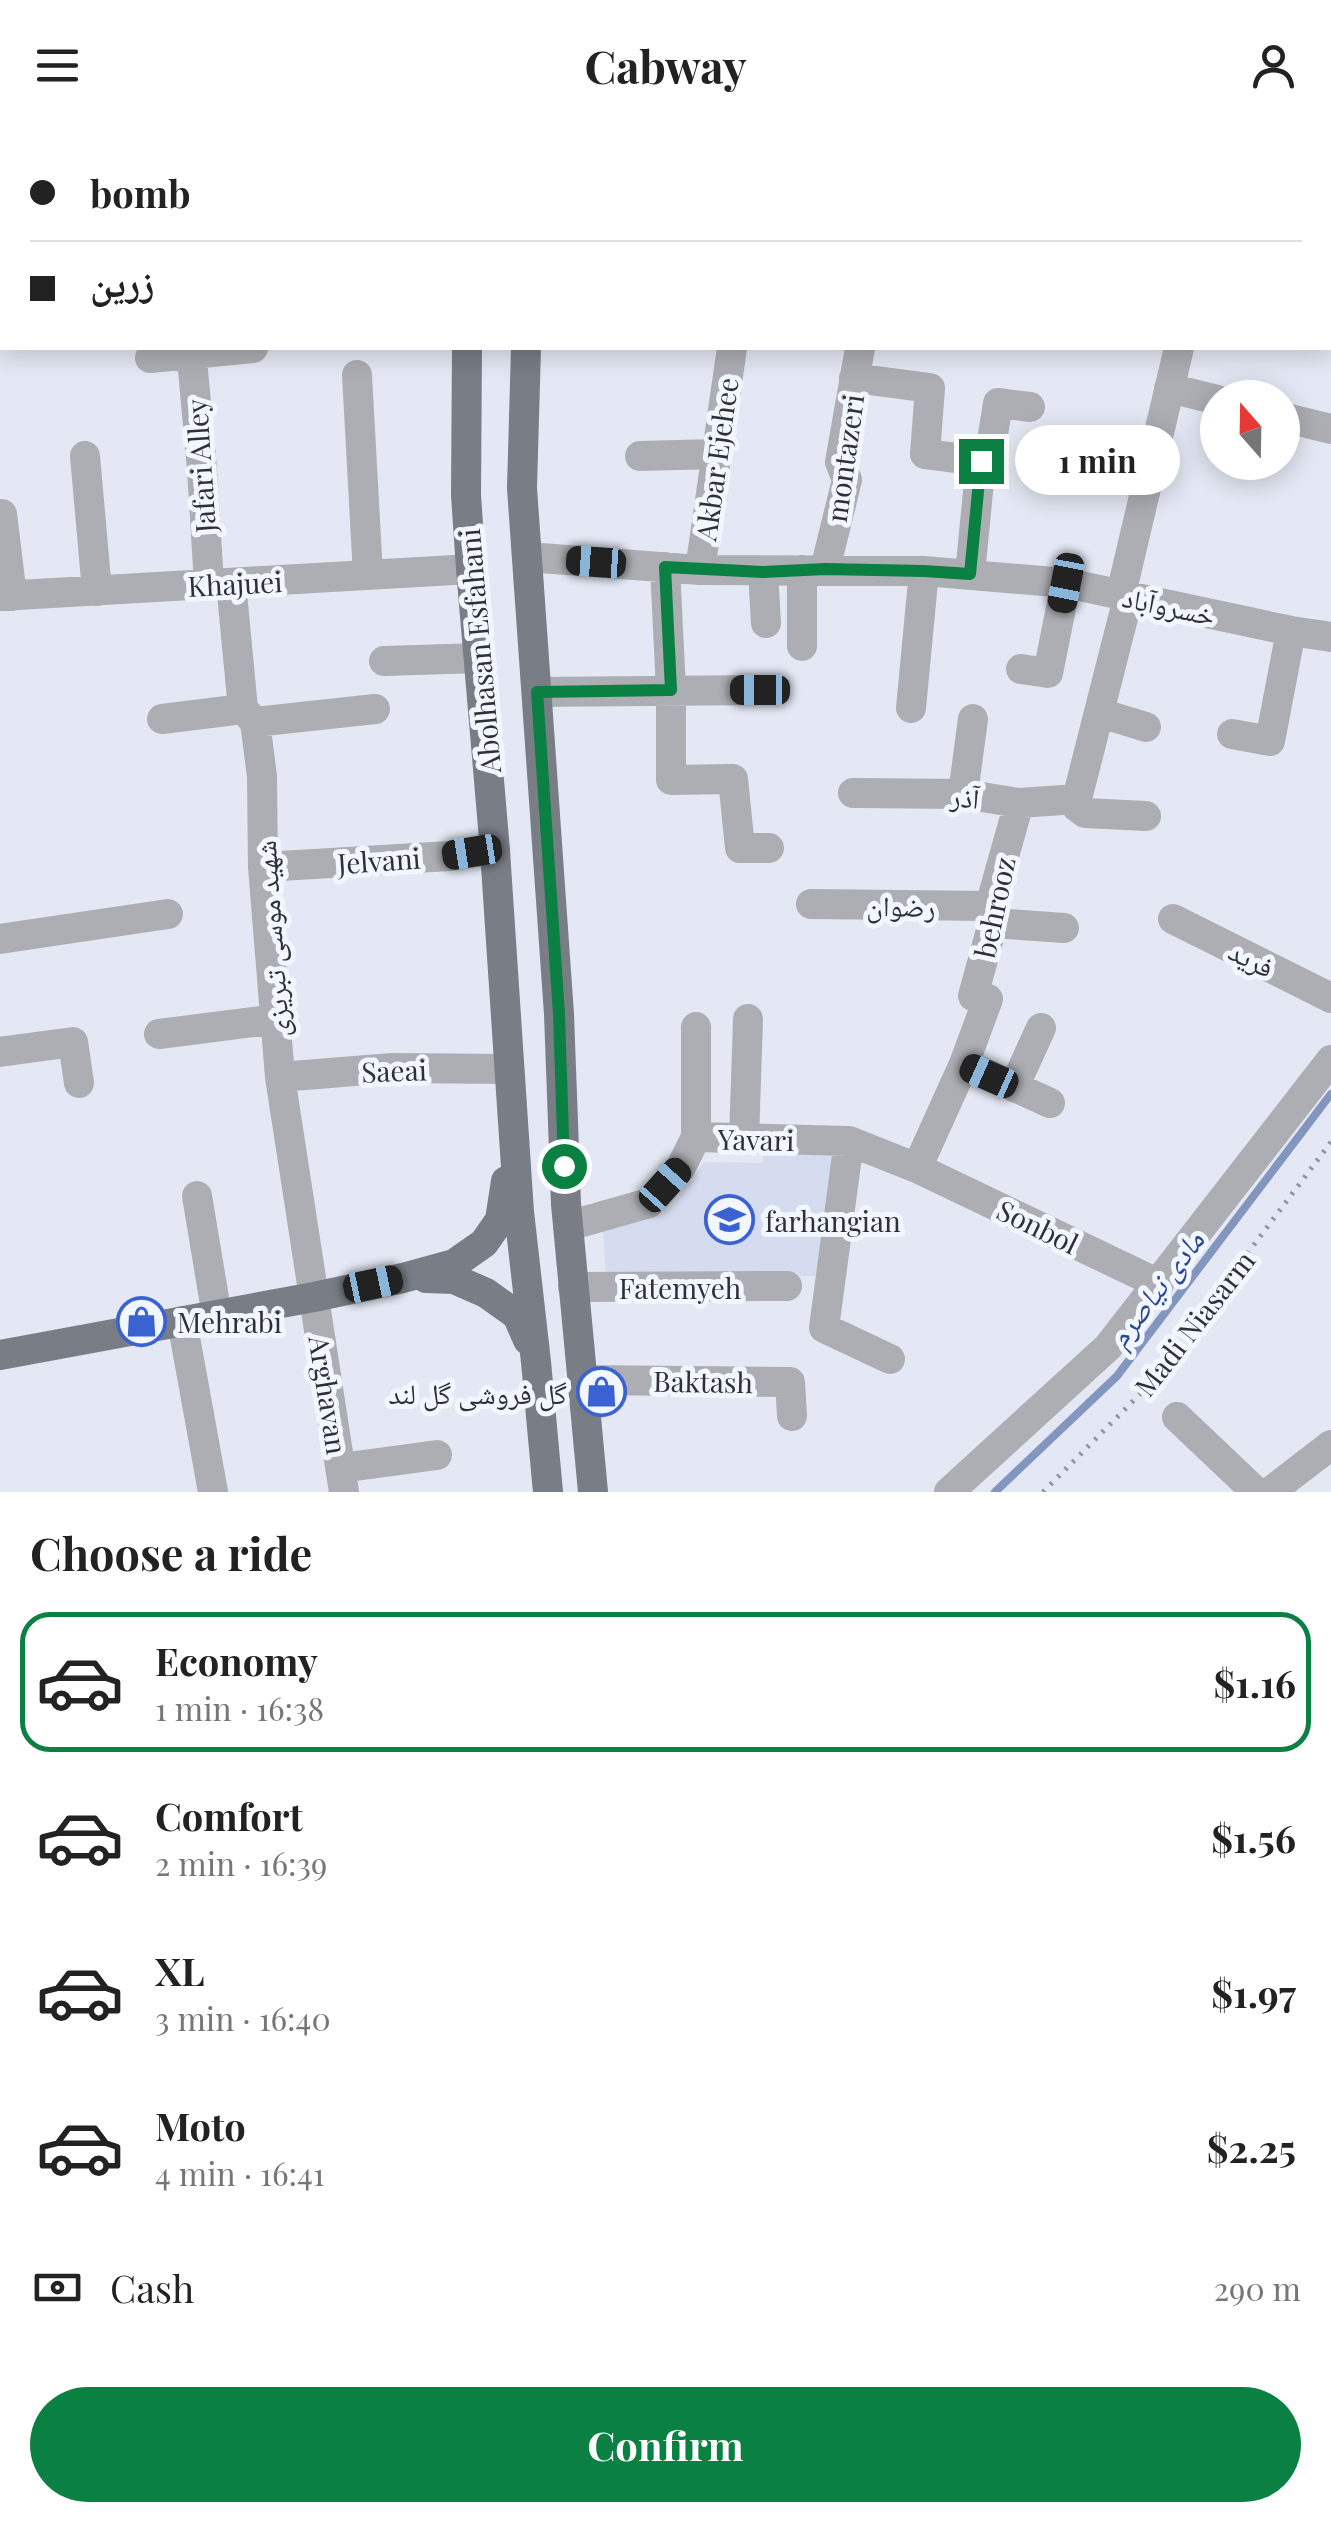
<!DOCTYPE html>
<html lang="en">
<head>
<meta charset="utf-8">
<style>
  body { margin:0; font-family:"Playfair Display","Noto Naskh Arabic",serif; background:#f2f2f2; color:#222; height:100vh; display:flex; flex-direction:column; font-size:38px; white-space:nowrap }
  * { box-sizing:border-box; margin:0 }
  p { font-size:32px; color:#767676 }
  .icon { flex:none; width:55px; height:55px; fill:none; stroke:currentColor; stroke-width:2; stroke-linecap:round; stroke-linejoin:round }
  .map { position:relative; height:1362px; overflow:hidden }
  .details { display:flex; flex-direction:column; background:#fff; flex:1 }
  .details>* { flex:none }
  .top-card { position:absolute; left:0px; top:0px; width:1332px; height:220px; box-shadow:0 5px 25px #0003; display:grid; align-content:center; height:220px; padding:0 30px; background:#fff }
  .needle { width:65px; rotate:340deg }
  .controls { position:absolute; left:1200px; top:250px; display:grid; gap:20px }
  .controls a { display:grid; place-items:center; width:100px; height:100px; border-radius:50%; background:#fff; box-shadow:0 5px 25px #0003; font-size:50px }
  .end { position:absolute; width:45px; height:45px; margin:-22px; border:12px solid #0b8043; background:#fff; box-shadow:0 0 0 5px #fff }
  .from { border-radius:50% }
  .bubble { position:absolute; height:70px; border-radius:35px; background:#fff; box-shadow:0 5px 25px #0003; font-size:32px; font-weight:700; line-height:70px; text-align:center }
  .car { position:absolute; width:30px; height:60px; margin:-30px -15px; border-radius:12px; box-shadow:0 0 8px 2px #0007; background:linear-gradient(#222 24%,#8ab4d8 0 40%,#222 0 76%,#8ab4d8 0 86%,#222 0) }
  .top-card b { display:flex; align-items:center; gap:35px; height:95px; font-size:38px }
  .top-card b+b { border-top:2px solid #e0e0e0 }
  .top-card i { width:25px; height:25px; background:#222 }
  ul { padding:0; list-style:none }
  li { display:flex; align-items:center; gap:30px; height:140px; margin:0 20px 15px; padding:0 10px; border:5px solid transparent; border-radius:30px }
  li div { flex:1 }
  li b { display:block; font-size:38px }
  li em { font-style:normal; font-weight:700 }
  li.on { border-color:#0b8043 }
  li>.icon { width:90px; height:90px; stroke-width:1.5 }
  h2 { padding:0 30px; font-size:45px; line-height:120px }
  .pay { display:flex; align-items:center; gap:25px; height:110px; padding:0 30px; font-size:38px }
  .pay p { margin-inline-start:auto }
  .button { display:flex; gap:20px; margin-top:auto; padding:20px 30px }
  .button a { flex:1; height:115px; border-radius:60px; background:#0b8043; color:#fff; font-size:40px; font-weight:700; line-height:115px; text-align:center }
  header { display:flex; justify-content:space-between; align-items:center; height:130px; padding:0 30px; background:#fff; font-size:45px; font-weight:700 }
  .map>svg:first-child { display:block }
  .built { fill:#d5dcef }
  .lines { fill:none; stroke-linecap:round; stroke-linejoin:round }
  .stream { stroke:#8396bf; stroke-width:8 }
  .path { stroke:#90939c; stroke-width:5; stroke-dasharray:2.5 8; stroke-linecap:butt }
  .minor { stroke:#acaeb3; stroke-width:30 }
  .major { stroke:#797d86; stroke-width:30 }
  .route { stroke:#0b8043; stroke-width:12 }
  .labels { text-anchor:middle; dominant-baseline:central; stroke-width:10; stroke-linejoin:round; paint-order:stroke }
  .street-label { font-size:28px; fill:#2e3035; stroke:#f1f6ff }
  .poi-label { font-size:28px; fill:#2e3035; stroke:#f1f6ff; text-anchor:start }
  .water-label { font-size:30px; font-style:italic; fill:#2a4697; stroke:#f1f6ff }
</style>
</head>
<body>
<header><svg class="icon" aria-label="menu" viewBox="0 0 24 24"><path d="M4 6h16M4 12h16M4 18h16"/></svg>Cabway<svg class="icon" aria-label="person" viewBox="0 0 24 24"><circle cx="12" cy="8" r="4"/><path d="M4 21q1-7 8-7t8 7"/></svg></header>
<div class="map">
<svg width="1331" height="1362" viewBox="0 0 1331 1362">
  <rect width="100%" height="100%" fill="#e3e8f4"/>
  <path class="built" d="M764 1022 826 1023 834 1027 816 1146 609 1150 606 1147 603 1101 605 1099 665 1082 675 1073 704 1032 762 1033Z"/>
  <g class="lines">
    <path class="stream" d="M995 1362 1117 1246 1331 964"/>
    <path class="path" d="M163 0V2
      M1043 1362 1148 1256 1331 1012"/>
    <path class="minor" d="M389 0 390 2
      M551 0V2
      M872 0 885 2
      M963 0V2
      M673 2V0
      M786 2 787 0
      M1229 2 1230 0
      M0 165 2 164
      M191 218 202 339 209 454
      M150 228 253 218
      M357 245 368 445
      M854 248 930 258 925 324 981 331
      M1169 258 1218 270
      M1282 287 1331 299
      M1092 318 1153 331
      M85 326 97 461
      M640 326 716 324
      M2 384 12 466
      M527 427 700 440 924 441 1066 453 1291 501 1331 507
      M665 437 671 560V650L733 649 740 718H769
      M825 439 847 350 840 332 860 218
      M700 440 732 218
      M802 440V516
      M763 442 766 493
      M970 444 981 331 989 330 998 273 1030 277
      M231 453 243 579 255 592 262 646 263 737 280 947 344 1362
      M0 466 471 439
      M384 531 480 528
      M1021 539 1048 543 1066 453
      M537 562 760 560
      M911 578 924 441
      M1100 583 1146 597
      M162 589 243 579
      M255 592 375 579
      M1232 604 1270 611 1291 501
      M853 663 963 664 1019 673 1077 669
      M963 664 973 589
      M1077 669 1126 476 1121 464 1179 218
      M1077 669V677L1085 683 1146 686
      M263 737 450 726 495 719
      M811 774 990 776
      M1173 789 1331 868
      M993 793 1064 798
      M0 809 168 784
      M159 904 276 889
      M0 922 73 912 79 953
      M964 934 1050 973
      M280 947 392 938 509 939
      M1014 957 1041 898
      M696 1007V897
      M744 1009 748 889
      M849 1011 824 1198 890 1229
      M917 1038 964 934 988 869 973 866 993 793 990 776 1019 673
      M197 1066 217 1186
      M568 1096 649 1073 681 1037 696 1007 849 1011 917 1038 1159 1154
      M573 1157 787 1156
      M182 1191 213 1362
      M583 1250 790 1252 792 1286
      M1177 1287 1256 1362
      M341 1338 437 1325
      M949 1362 1108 1217 1331 930
      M1270 1362 1331 1315"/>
    <path class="major" d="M463 0V2
      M519 0V2
      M467 218 466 365 471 439 495 721 519 1082 536 1232 548 1362
      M526 218 522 358 559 884 566 1074 593 1362
      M426 1148 454 1149 486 1163 517 1185 528 1210
      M0 1225 314 1167 403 1148 454 1134 484 1113 500 1090 506 1051"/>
  </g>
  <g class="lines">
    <path class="route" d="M564 1036 559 884 537 562 671 560 665 437 763 442 825 439 924 441 970 444 981 331"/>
  </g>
  <defs>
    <symbol id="school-ring" viewBox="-11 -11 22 22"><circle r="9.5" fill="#f1f6ff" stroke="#3b62d3" stroke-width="1.5"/><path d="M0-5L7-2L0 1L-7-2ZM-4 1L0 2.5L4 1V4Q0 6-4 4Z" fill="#3b62d3"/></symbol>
    <symbol id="shop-ring" viewBox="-11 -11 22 22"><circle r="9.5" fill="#f1f6ff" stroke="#3b62d3" stroke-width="1.5"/><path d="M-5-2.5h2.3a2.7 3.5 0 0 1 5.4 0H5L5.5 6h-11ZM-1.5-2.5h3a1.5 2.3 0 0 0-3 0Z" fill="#3b62d3"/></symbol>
  </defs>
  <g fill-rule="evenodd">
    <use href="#school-ring" x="702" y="1062" width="55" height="55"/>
    <use href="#shop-ring" x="114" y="1164" width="55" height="55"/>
    <use href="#shop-ring" x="574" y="1234" width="55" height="55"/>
  </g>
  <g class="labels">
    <g class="street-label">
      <text transform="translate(844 328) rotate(-82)">montazeri</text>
      <text transform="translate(716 329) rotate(-82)">Akbar Ejehee</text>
      <text transform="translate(200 336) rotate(-94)">Jafari Alley</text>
      <text transform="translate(235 453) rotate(-3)">Khajuei</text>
      <text transform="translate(1169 475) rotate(12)">خسروآباد</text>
      <text transform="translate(479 521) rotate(-95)">Abolhasan Esfahani</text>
      <text transform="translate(965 666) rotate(5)">آذر</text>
      <text transform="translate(379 730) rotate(-4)">Jelvani</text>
      <text transform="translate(901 775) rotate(1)">رضوان</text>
      <text transform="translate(994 777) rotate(-78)">behrooz</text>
      <text transform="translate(271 809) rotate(-94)">شهید موسی تبریزی</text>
      <text transform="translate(1252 828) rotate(27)">فرید</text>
      <text transform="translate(394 940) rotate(-2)">Saeai</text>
      <text transform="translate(756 1009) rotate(1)">Yavari</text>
      <text transform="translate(1038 1096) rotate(26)">Sonbol</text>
      <text x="680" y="1157">Fatemyeh</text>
      <text transform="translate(1194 1193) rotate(-52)">Madi Niasarm</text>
      <text transform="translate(703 1251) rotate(1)">Baktash</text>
      <text transform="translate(329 1265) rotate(81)">Arghavan</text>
    </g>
    <g class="poi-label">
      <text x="765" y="1090">farhangian</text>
      <text x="177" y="1191">Mehrabi</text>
      <text x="567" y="1262" text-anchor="end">گل فروشی گل لند</text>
    </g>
    <g class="water-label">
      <text transform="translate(1155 1158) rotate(-53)">مادی نیاصرم</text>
    </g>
  </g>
</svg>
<div class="controls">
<a><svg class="needle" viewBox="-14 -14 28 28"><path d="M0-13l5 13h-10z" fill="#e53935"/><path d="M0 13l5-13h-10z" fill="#767676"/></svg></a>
</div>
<i class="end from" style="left:564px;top:1036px"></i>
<i class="end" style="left:981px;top:331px"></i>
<div class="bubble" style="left:1015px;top:295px;width:165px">1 min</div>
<i class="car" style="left:596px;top:432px;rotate:274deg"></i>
<i class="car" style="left:1066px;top:453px;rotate:191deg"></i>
<i class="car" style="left:760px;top:560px;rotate:270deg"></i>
<i class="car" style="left:472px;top:722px;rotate:261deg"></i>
<i class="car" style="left:989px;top:946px;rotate:294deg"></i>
<i class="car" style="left:665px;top:1055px;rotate:42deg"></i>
<i class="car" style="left:373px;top:1154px;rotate:78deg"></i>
<div class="top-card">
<b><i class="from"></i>bomb</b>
<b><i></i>زرین</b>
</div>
</div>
<section class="details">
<h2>Choose a ride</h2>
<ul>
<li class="on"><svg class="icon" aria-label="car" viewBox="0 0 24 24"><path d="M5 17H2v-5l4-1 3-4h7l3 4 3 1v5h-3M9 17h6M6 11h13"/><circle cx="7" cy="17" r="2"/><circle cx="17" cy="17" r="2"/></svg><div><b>Economy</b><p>1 min · 16:38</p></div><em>$1.16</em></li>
<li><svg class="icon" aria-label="car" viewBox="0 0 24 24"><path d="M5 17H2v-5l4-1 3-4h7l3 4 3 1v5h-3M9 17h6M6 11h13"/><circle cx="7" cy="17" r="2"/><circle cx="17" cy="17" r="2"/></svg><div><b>Comfort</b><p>2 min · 16:39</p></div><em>$1.56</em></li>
<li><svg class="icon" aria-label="car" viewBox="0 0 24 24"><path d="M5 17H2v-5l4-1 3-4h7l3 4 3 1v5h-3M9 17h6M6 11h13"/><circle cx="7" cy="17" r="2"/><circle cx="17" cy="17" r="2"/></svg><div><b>XL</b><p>3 min · 16:40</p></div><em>$1.97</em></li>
<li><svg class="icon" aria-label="car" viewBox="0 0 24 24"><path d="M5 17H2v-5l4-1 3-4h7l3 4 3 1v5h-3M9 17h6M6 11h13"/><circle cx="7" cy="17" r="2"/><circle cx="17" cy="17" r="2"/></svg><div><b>Moto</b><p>4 min · 16:41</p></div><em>$2.25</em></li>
</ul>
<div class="pay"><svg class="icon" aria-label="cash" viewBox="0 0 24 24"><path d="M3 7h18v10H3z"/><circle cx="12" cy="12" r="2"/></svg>Cash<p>290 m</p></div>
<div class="button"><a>Confirm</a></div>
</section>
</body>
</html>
